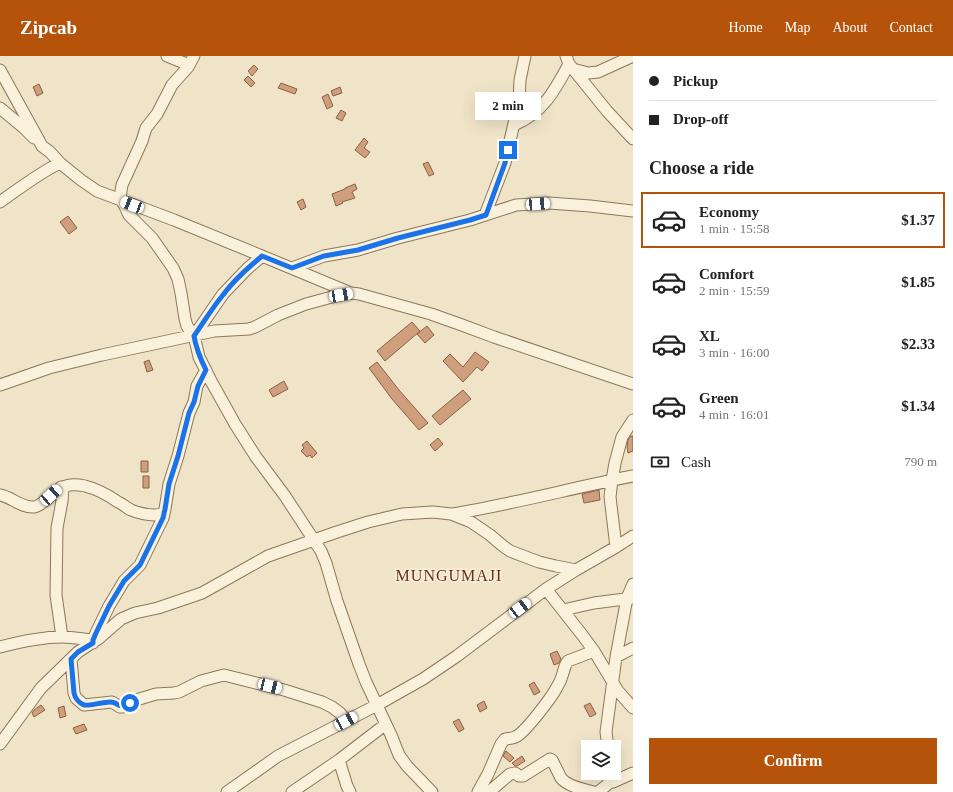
<!DOCTYPE html>
<html lang="en">
<head>
<meta charset="utf-8">
<style>
  body { margin:0; font-family:"Times New Roman",serif; background:#f2f2f2; color:#222; height:100vh; display:flex; flex-direction:column; font-size:15px; white-space:nowrap }
  * { box-sizing:border-box; margin:0 }
  p { font-size:13px; color:#767676 }
  .icon { flex:none; width:22px; height:22px; fill:none; stroke:currentColor; stroke-width:2; stroke-linecap:round; stroke-linejoin:round }
  .map { position:relative; flex:1; overflow:hidden }
  .drawer { display:flex; flex-direction:column; background:#fff; width:320px }
  .drawer>* { flex:none }
  .banner { display:grid; align-content:center; height:88px; padding:0 16px; background:#fff }
  .buttons { position:absolute; left:581px; top:684px; display:grid; gap:8px }
  .buttons a { display:grid; place-items:center; width:40px; height:40px; border-radius:0px; background:#fff; box-shadow:0 4px 16px #0002; font-size:20px }
  .end { position:absolute; width:18px; height:18px; margin:-9px; border:5px solid #1a73e8; background:#fff; box-shadow:0 0 0 2px #fff }
  .from { border-radius:50% }
  .bubble { position:absolute; height:28px; border-radius:0px; background:#fff; box-shadow:0 4px 16px #0002; font-size:13px; font-weight:800; line-height:28px; text-align:center }
  .car { position:absolute; width:12px; height:24px; margin:-12px -6px; border-radius:5px; box-shadow:0 0 3px 1px #0007; background:linear-gradient(#fff 24%,#345 0 40%,#fff 0 76%,#345 0 86%,#fff 0) }
  .banner b { display:flex; align-items:center; gap:14px; height:38px; font-size:15px }
  .banner b+b { border-top:1px solid #e0e0e0 }
  .banner i { width:10px; height:10px; background:#222 }
  ul { padding:0; list-style:none }
  li { display:flex; align-items:center; gap:12px; height:56px; margin:0 8px 6px; padding:0 8px; border:2px solid transparent; border-radius:0px }
  li div { flex:1 }
  li b { display:block; font-size:15px }
  li em { font-style:normal; font-weight:800 }
  li.active { border-color:#b45309 }
  li>.icon { width:36px; height:36px; stroke-width:1.5 }
  h2 { padding:0 16px; font-size:18px; line-height:48px }
  .pay { display:flex; align-items:center; gap:10px; height:44px; padding:0 16px; font-size:15px }
  .pay p { margin-inline-start:auto }
  .primary-button { display:flex; gap:8px; margin-top:auto; padding:8px 16px }
  .primary-button a { flex:1; height:46px; border-radius:0px; background:#b45309; color:#fff; font-size:16px; font-weight:800; line-height:46px; text-align:center }
  header { display:flex; align-items:center; gap:24px; box-sizing:border-box; height:56px; padding:0 20px; background:#b45309; color:#fff }
  header strong { font-size:19px }
  nav { display:flex; gap:22px; margin-inline-start:auto; font-size:14px }
  main { display:flex; flex:1; min-height:0 }
  .map>svg:first-child { display:block }
  .building { fill:#cf9f7d; stroke:#8d5f41 }
  .lines { fill:none; stroke-linecap:round; stroke-linejoin:round }
  .minor-casing { stroke:#8d765c; stroke-width:13 }
  .minor { stroke:#faf1dc; stroke-width:11 }
  .route { stroke:#1a73e8; stroke-width:5 }
  .labels { text-anchor:middle; dominant-baseline:central; stroke-width:3.5; stroke-linejoin:round; paint-order:stroke }
  .quarter-label { font-size:16px; letter-spacing:1px; fill:#6b2e1e; stroke:#f7eed8 }
</style>
</head>
<body>
<header>
<strong>Zipcab</strong>
<nav><a>Home</a><a>Map</a><a>About</a><a>Contact</a></nav>
</header>
<main>
<div class="map">
<svg width="633" height="736" viewBox="0 0 633 736">
  <rect width="100%" height="100%" fill="#f0e4c8"/>
  <path class="building" d="M254 9 258 13 252 20 248 15Z
    M248 20 255 27 251 31 244 24Z
    M281 27 297 33 295 38 278 32Z
    M39 28 43 37 37 40 33 31Z
    M340 31 342 37 333 40 331 35Z
    M328 38 333 50 327 53 322 41Z
    M341 54 346 57 342 65 336 62Z
    M364 82 368 86 364 92 370 96 365 102 355 94Z
    M428 106 434 118 429 120 423 108Z
    M355 128 357 133 352 136 355 142 342 146 343 147 336 150 332 138 345 133V132Z
    M303 143 306 151 301 154 297 146Z
    M68 160 77 172 69 178 60 166Z
    M412 266 420 275 385 305 377 295Z
    M427 270 434 279 425 287 417 278Z
    M475 296 489 306 482 315 477 311 463 326 443 305 450 298 463 311Z
    M149 304 153 314 147 316 144 306Z
    M377 306 399 334 428 367 419 374 392 343 369 312Z
    M284 325 288 333 273 341 269 334Z
    M463 334 471 343 440 369 432 360Z
    M631 380H633V395L628 397 627 391 628 384Z
    M438 382 443 388 435 395 430 389Z
    M307 385 317 397 312 402 310 399 307 401 301 395 304 392 302 389Z
    M141 405H148V416H141Z
    M143 420H149V432H143Z
    M599 434 600 444 584 447 582 438Z
    M557 595 561 603 559 607 554 609 550 598Z
    M534 626 540 636 534 639 529 629Z
    M484 645 487 652 480 656 477 649Z
    M590 647 596 658 590 661 584 650Z
    M41 649 45 654 34 661 32 657 34 654Z
    M64 650 66 660 60 662 58 652Z
    M459 663 464 673 459 676 453 666Z
    M84 668 87 674 76 678 73 672Z
    M506 695 514 702 510 706 503 700Z
    M522 700 525 705 517 710H515L512 707Z"/>
  <g class="lines">
    <defs>
      <path id="minor" d="M167 0 189 9
        M194 0 188 11 172 29 157 58 146 72 142 85 122 129 121 135 120 144C125 147 126 154 129 159L152 182 173 212 178 223 181 237 185 263 187 270 194 280 196 288 199 301 211 325 235 368 256 401 285 440 321 495 326 507 337 545 359 608 366 626 391 679 399 699 407 710 432 736
        M569 8 607 55 633 83
        M573 13 588 17 598 16 633 0
        M0 14 42 90 50 96 60 107 81 124 97 135 174 164 262 200 351 237 359 238 431 258 462 269 494 281 633 328
        M0 52 24 72 34 82
        M514 69C543 57 555 34 569 8L566 0
        M0 146C20 132 39 117 60 107
        M485 159 505 107 519 45 520 24 525 0
        M292 212 324 200 358 194 398 182 470 164 516 149 549 147 590 150 633 155
        M194 280 223 238 247 213 262 200
        M0 329 49 312 102 299 214 275 249 273 255 271 278 259 306 248 332 241 351 237
        M61 431 63 432 62 445 57 472 56 539 62 581
        M0 439C12 441 21 452 34 451 40 450 43 446 47 443 61 431 66 426 85 430 97 433 108 439 118 446 123 448 127 452 131 454 141 458 154 460 164 458
        M452 458C513 448 572 432 633 420
        M616 491 610 441 612 424 615 407 622 381 633 364
        M546 533 583 580 594 595 618 635 633 652
        M563 554 594 547 633 542
        M93 587V584L96 577 109 550 124 525 140 509 163 462 165 453 169 428 178 400 189 357 194 346 197 330 206 314
        M0 591C19 586 42 581 62 581 72 581 82 583 93 584
        M616 601 633 592
        M71 603 74 637 76 642 84 649 112 646 120 651H123L136 644 156 638 174 637 179 636 201 625 220 620 224 619 284 634 322 646 332 651 340 657 346 665
        M0 688 41 632 78 596 98 583 121 563 135 557 158 552 202 537 268 500 337 476 368 466 402 458 433 456 451 458 471 466 490 479 503 490 510 495 539 506 556 510 576 514
        M608 691 606 676 616 601 627 542 633 528
        M339 704 347 730 350 736
        M613 726 633 717
        M227 736 278 700 377 649 423 623 457 600 546 533 576 514 616 491 633 480
        M292 736 339 704 386 668
        M478 736 488 718 501 688 505 683C509 682 513 683 517 680 526 675 552 641 557 631 559 628 561 624 562 620 564 615 564 610 568 605L594 595
        M489 736 510 718 515 717 519 720H523L550 703 552 704C555 710 558 716 561 722 567 730 585 734 594 736
        M598 736 613 724"/>
    </defs>
    <use href="#minor" class="minor-casing"/>
    <use href="#minor" class="minor"/>
  </g>
  <g class="lines">
    <path class="route" d="M130 647C114 654 121 646 110 646 103 646 89 650 84 649 79 647 75 642 74 637L71 603 78 596 93 587V584L96 577 109 550 124 525 140 509 163 462 165 453 169 428 178 400 189 357 194 346 198 330 206 314C200 302 196 292 194 280 204 266 212 252 223 239 234 224 248 212 262 200L292 212 324 200 358 194 398 182 470 164 486 159 505 107 508 94"/>
  </g>
  <g class="labels">
    <g class="quarter-label">
      <text x="449" y="519">MUNGUMAJI</text>
    </g>
  </g>
</svg>
<div class="buttons">
<a><svg class="icon" aria-label="layers" viewBox="0 0 24 24"><path d="M12 4l9 5-9 5-9-5zM3 14l9 5 9-5"/></svg></a>
</div>
<i class="end from" style="left:130px;top:647px"></i>
<i class="end" style="left:508px;top:94px"></i>
<div class="bubble" style="left:475px;top:36px;width:66px">2 min</div>
<i class="car" style="left:538px;top:148px;rotate:86deg"></i>
<i class="car" style="left:132px;top:149px;rotate:291deg"></i>
<i class="car" style="left:341px;top:239px;rotate:80deg"></i>
<i class="car" style="left:51px;top:439px;rotate:48deg"></i>
<i class="car" style="left:520px;top:552px;rotate:53deg"></i>
<i class="car" style="left:270px;top:630px;rotate:104deg"></i>
<i class="car" style="left:346px;top:665px;rotate:62deg"></i>
</div>
<section class="drawer">
<div class="banner">
<b><i class="from"></i>Pickup</b>
<b><i></i>Drop-off</b>
</div>
<h2>Choose a ride</h2>
<ul>
<li class="active"><svg class="icon" aria-label="car" viewBox="0 0 24 24"><path d="M5 17H2v-5l4-1 3-4h7l3 4 3 1v5h-3M9 17h6M6 11h13"/><circle cx="7" cy="17" r="2"/><circle cx="17" cy="17" r="2"/></svg><div><b>Economy</b><p>1 min · 15:58</p></div><em>$1.37</em></li>
<li><svg class="icon" aria-label="car" viewBox="0 0 24 24"><path d="M5 17H2v-5l4-1 3-4h7l3 4 3 1v5h-3M9 17h6M6 11h13"/><circle cx="7" cy="17" r="2"/><circle cx="17" cy="17" r="2"/></svg><div><b>Comfort</b><p>2 min · 15:59</p></div><em>$1.85</em></li>
<li><svg class="icon" aria-label="car" viewBox="0 0 24 24"><path d="M5 17H2v-5l4-1 3-4h7l3 4 3 1v5h-3M9 17h6M6 11h13"/><circle cx="7" cy="17" r="2"/><circle cx="17" cy="17" r="2"/></svg><div><b>XL</b><p>3 min · 16:00</p></div><em>$2.33</em></li>
<li><svg class="icon" aria-label="car" viewBox="0 0 24 24"><path d="M5 17H2v-5l4-1 3-4h7l3 4 3 1v5h-3M9 17h6M6 11h13"/><circle cx="7" cy="17" r="2"/><circle cx="17" cy="17" r="2"/></svg><div><b>Green</b><p>4 min · 16:01</p></div><em>$1.34</em></li>
</ul>
<div class="pay"><svg class="icon" aria-label="cash" viewBox="0 0 24 24"><path d="M3 7h18v10H3z"/><circle cx="12" cy="12" r="2"/></svg>Cash<p>790 m</p></div>
<div class="primary-button"><a>Confirm</a></div>
</section>
</main>
</body>
</html>
